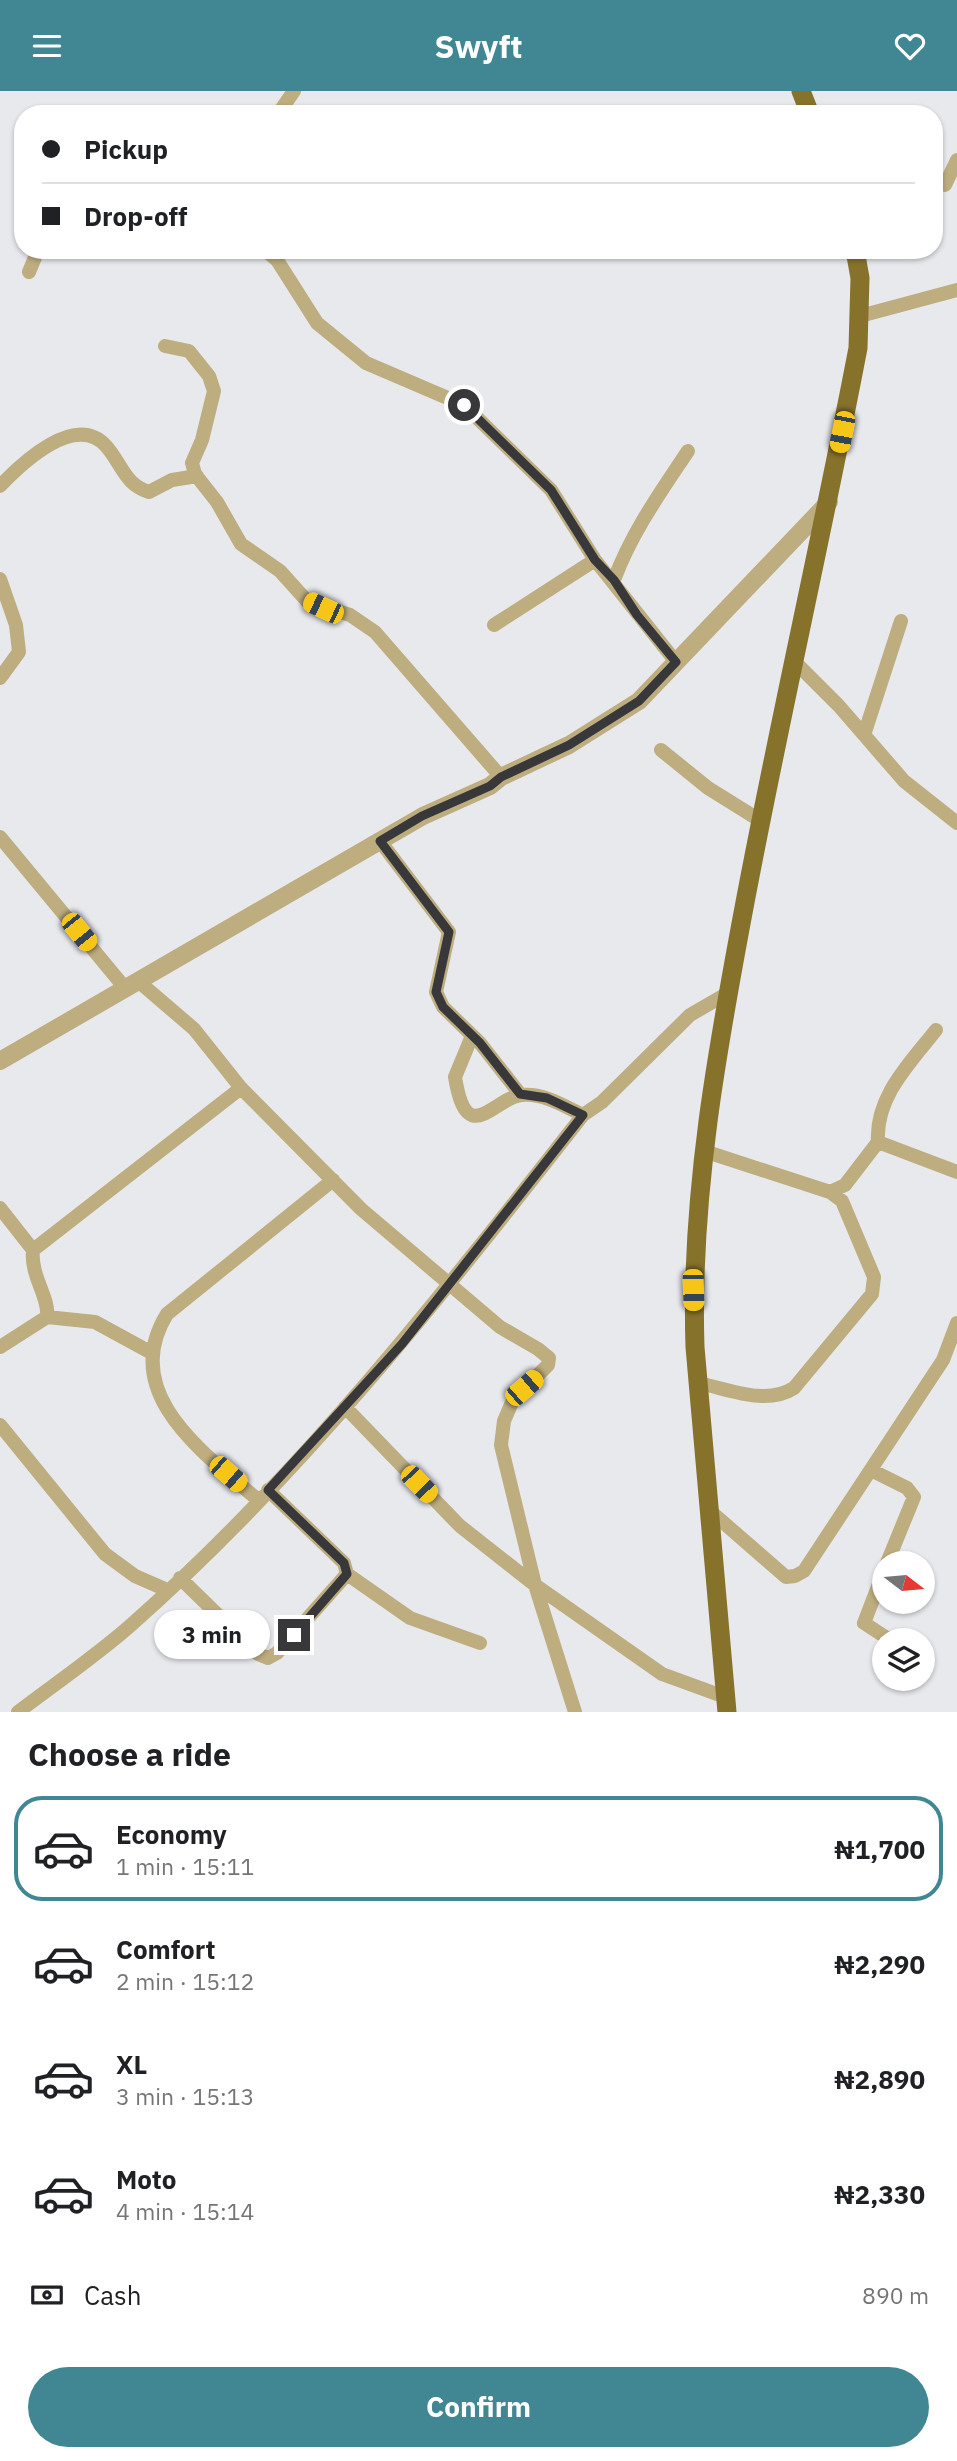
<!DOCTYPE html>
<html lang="en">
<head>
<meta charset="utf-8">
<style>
  body { margin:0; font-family:"IBM Plex Sans",sans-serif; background:#f6f6f6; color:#202124; height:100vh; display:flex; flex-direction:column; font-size:26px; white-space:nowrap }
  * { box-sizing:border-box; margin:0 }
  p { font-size:23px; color:#757577 }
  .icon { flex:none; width:38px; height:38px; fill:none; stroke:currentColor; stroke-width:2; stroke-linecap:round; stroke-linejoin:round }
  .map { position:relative; height:1621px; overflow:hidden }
  .drawer { display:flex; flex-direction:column; background:#fff; flex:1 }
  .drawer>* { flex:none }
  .banner { position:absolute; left:14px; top:14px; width:929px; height:154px; border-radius:28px; box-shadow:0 2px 5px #0004; display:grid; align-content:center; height:154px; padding:0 28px; background:#fff }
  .needle { width:46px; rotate:106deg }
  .tools { position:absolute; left:872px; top:1460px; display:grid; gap:14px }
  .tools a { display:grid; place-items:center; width:63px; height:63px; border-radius:50%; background:#fff; box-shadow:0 2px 5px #0004; font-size:35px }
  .end { position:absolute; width:32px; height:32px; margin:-16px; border:9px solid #38383a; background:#fff; box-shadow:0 0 0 4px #fff }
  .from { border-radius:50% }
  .bubble { position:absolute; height:49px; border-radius:24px; background:#fff; box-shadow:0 2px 5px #0004; font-size:23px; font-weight:800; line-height:49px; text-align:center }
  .car { position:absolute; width:21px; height:42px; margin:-21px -10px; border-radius:9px; box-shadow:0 0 5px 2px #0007; background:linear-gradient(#f5c518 24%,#345 0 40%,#f5c518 0 76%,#345 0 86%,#f5c518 0) }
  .banner b { display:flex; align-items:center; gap:24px; height:66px; font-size:26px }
  .banner b+b { border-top:2px solid #e0e0e0 }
  .banner i { width:18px; height:18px; background:#202124 }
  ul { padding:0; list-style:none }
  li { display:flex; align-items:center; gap:21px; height:105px; margin:0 14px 10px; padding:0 14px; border:4px solid transparent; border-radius:28px }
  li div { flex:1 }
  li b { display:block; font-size:26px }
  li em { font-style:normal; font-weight:800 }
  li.on { border-color:#418693 }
  li>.icon { width:63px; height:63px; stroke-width:1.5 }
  h2 { padding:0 28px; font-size:32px; line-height:84px }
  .pay { display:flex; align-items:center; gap:18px; height:77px; padding:0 28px; font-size:26px }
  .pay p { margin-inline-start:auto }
  .action { display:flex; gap:14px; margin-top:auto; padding:14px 28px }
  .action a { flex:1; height:80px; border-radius:42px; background:#418693; color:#fff; font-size:28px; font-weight:800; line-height:80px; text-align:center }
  header { display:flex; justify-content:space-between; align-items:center; height:91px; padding:0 28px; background:#418693; color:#fff; font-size:32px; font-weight:800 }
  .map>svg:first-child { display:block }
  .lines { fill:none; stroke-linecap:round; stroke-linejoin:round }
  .minor { stroke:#bdad7f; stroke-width:14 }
  .tertiary { stroke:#bdad7f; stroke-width:18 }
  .trunk { stroke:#87722c; stroke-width:19 }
  .route { stroke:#38383a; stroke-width:9 }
</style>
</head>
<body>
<header><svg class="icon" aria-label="menu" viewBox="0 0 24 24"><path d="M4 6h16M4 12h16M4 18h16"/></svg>Swyft<svg class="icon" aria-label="heart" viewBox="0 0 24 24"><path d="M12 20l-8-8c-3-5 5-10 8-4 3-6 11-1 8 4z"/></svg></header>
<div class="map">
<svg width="957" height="1621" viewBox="0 0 957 1621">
  <rect width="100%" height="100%" fill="#e8e9ed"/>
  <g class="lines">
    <path class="minor" d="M278 23 294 0
      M945 94 957 69
      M265 159 277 169 317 232 366 272 464 314 551 399 595 469 676 571
      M29 181 38 159
      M860 225 957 199
      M165 255 189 260 209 285 214 300 202 349 192 372 195 383 217 411 241 453 280 480 307 510 350 524 375 541 501 686
      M0 395C21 373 75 321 106 355 122 373 124 393 149 401L172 389 197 385
      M0 488 16 534 19 561 0 587
      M614 489C632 441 660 402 688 360
      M494 534 595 469
      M795 571 839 615 904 690 957 732
      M864 644 901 530
      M661 659 708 697 761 730
      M0 746 125 897
      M380 750 449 841 436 901 443 916 480 952 520 1003
      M138 890 194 938 241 997 361 1118 500 1236 538 1258 549 1267 548 1274 513 1309 504 1330 501 1354 535 1494 575 1621
      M472 945 455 986C467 1060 494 1006 522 1004 544 1002 564 1015 583 1024
      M878 1051 957 1081
      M704 1060 830 1101 845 1094 878 1051C875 1006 910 972 936 939
      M0 1117 33 1159
      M47 1226 95 1231 150 1261
      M0 1256 47 1226C50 1207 30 1185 33 1159L241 997
      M698 1292C729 1298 766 1315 794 1297L872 1203 874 1186 842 1110 830 1101
      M345 1316 460 1435 535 1494 662 1583 725 1606
      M0 1334 105 1463 135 1485 167 1499
      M871 1379 907 1397 914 1406 887 1472
      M258 1409C204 1362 118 1302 167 1223L333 1089
      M709 1419 786 1486 795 1485 804 1480 943 1269 957 1232
      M884 1480 864 1532 890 1549
      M347 1483 410 1527 480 1552
      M180 1487 258 1563 268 1567 277 1562 347 1483 344 1472 268 1399
      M18 1621C56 1592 96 1565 131 1534 302 1383 443 1203 583 1024L602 1011 690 924 728 902"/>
    <path class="tertiary" d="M0 970 423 725 490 695 501 686 569 654 639 610 829 411"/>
    <path class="trunk" d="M801 0 810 23
      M727 1621 695 1256C690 1104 718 954 746 806 781 622 823 440 858 257L860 187 855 159"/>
  </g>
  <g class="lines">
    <path class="route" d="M294 1544 347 1483 344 1472 268 1399 402 1253 583 1024 547 1007 520 1003 480 952 443 916 436 901 449 841 380 750 422 725 490 695 501 686 569 654 639 610 676 571 637 524 614 489 595 469 551 399 464 314"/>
  </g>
</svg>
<div class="tools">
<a><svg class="needle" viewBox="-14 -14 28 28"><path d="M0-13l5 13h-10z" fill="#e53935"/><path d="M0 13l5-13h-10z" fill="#757577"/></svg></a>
<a><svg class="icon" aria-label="layers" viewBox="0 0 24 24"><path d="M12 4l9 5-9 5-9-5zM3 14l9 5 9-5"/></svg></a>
</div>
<i class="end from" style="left:464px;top:314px"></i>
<i class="end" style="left:294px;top:1544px"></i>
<div class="bubble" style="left:154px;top:1519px;width:116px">3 min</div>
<i class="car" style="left:842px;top:341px;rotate:191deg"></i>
<i class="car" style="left:323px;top:517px;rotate:295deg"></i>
<i class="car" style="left:79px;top:841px;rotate:141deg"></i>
<i class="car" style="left:693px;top:1199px;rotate:178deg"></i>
<i class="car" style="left:524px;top:1297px;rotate:49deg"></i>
<i class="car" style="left:228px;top:1383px;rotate:131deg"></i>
<i class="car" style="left:419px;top:1393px;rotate:136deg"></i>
<div class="banner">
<b><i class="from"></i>Pickup</b>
<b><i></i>Drop-off</b>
</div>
</div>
<section class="drawer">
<h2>Choose a ride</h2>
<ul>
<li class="on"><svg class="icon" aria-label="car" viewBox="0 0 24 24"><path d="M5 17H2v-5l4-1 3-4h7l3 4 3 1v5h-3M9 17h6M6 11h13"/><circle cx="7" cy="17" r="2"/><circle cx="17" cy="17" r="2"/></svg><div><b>Economy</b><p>1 min · 15:11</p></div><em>₦1,700</em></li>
<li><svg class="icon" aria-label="car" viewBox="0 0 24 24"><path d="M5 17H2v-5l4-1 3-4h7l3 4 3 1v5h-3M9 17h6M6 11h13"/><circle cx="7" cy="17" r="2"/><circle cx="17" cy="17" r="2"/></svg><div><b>Comfort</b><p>2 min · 15:12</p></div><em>₦2,290</em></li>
<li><svg class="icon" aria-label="car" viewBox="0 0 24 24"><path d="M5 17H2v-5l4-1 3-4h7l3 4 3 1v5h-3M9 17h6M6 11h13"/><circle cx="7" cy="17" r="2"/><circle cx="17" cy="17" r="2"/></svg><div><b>XL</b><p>3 min · 15:13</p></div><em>₦2,890</em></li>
<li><svg class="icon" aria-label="car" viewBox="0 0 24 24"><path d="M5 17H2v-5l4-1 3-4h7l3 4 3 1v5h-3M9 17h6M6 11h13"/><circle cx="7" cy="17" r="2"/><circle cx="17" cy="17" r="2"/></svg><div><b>Moto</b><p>4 min · 15:14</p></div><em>₦2,330</em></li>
</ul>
<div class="pay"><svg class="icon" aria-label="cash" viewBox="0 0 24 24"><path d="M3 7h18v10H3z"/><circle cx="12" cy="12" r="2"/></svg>Cash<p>890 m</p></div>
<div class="action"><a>Confirm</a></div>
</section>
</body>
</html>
